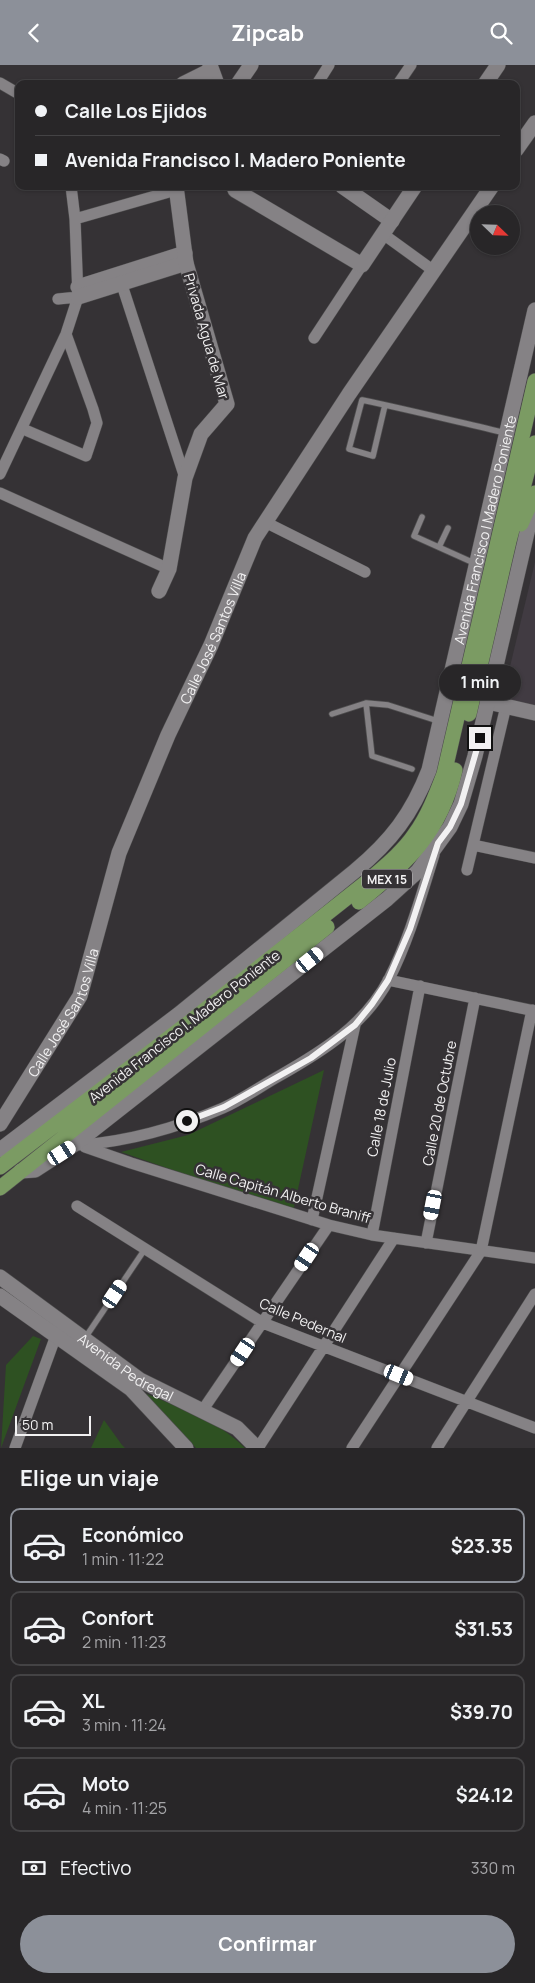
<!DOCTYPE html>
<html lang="es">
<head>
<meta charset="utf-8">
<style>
  body { margin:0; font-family:Manrope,sans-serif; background:#343234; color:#f1f3f6; height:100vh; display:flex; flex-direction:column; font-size:19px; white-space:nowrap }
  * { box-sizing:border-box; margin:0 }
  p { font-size:16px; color:#a5a5a8 }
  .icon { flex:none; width:28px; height:28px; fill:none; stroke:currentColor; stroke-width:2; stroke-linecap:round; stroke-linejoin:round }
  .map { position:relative; height:1383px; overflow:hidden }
  .details { display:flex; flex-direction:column; background:#282628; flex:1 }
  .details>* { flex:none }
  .top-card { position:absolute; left:15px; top:15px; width:505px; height:110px; border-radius:10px; box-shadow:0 1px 4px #0004,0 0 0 1px #444345; display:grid; align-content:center; height:110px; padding:0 20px; background:#282628 }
  .needle { width:32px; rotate:113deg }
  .buttons { position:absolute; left:470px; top:140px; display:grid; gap:10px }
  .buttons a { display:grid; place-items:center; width:50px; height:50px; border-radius:50%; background:#282628; box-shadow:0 1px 4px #0004,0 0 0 1px #444345; font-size:25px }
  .scale { position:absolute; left:15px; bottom:12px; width:76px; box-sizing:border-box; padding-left:5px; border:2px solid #f2f1f2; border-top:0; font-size:14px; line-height:18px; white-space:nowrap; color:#f2f1f2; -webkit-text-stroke:4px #353235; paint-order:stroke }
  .end { position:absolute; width:22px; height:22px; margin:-11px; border:6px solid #f2f1f2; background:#111; box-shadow:0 0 0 2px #111 }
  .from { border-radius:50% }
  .bubble { position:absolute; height:35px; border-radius:18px; background:#282628; box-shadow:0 1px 4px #0004,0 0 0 1px #444345; font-size:16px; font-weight:700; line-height:35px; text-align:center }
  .car { position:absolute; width:15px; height:30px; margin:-15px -8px; border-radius:6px; box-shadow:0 0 4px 1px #0007; background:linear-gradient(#fff 24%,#345 0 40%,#fff 0 76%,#345 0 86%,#fff 0) }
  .top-card b { display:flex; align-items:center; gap:18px; height:48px; font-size:19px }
  .top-card b+b { border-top:1px solid #444345 }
  .top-card i { width:12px; height:12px; background:#f1f3f6 }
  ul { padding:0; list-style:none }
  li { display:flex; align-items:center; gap:15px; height:75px; margin:0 10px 8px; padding:0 10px; border:2px solid #444345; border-radius:10px }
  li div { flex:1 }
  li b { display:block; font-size:19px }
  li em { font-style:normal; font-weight:700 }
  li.selected { border-color:#8c9099 }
  li>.icon { width:45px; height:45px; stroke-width:1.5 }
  h2 { padding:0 20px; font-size:22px; line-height:60px }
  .pay { display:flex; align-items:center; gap:12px; height:55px; padding:0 20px; font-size:19px }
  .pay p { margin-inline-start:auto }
  .primary-button { display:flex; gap:10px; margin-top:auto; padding:10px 20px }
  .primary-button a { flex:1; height:58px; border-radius:30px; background:#8c9099; color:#fff; font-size:20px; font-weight:700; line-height:58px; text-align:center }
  header { display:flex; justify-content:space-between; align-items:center; height:65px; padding:0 20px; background:#8c9099; color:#fff; font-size:22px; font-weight:700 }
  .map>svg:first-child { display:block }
  .built { fill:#413b42 }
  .green { fill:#2e5122 }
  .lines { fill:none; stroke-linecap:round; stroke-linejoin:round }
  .lane-casing { stroke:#4f4e4f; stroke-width:7 }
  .street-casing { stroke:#4f4e4f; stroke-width:12 }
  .secondary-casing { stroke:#4f4e4f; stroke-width:16 }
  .primary-casing { stroke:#4f4e4f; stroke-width:16 }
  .lane { stroke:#858285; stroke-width:5.5 }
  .street { stroke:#858285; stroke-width:11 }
  .secondary { stroke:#858285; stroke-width:15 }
  .primary { stroke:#7b9b63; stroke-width:15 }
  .route { stroke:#f2f1f2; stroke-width:6 }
  .labels { text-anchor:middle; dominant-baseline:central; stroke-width:5; stroke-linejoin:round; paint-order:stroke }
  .shield { fill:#353235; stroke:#b9b8b9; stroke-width:1 }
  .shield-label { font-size:12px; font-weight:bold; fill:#f2f1f2 }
  .street-label { font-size:14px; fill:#f2f1f2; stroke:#353235 }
</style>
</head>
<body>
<header><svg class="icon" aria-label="back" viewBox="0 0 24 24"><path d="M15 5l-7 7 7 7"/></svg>Zipcab<svg class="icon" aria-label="search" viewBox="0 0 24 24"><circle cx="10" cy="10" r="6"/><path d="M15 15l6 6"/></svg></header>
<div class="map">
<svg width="535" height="1383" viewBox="0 0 535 1383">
  <rect width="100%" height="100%" fill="#353235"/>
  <path class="built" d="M535 497V643L502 635Z"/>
  <path class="green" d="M324 1005 293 1147 121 1087 188 1070Z
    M33 1271 41 1274 1 1383 6 1300Z
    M142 1327C177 1342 218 1355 245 1383H196Z
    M104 1355 122 1380 125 1383H91Z"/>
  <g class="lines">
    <defs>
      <path id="lane" d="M385 340 373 391 349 384 362 335C410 345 458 357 506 368
        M422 452 414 471 474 498
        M439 482 448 463
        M366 638 372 691 412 704
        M332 649 366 638 388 640 438 656
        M85 1273 145 1184"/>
      <path id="street" d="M0 18 19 29
        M317 19 329 0
        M398 19 411 0
        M0 94 4 96
        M75 154 176 125
        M383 169 434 206
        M122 220 185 413
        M58 234 78 232
        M314 273 362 200
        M23 364 86 391 97 358 93 344 66 269
        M0 409 66 269 78 232 75 154 71 121
        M0 428 169 504
        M265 457 365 507
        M473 780 535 793
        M467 805 506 641
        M388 915 535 946
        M81 1080C129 1076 179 1062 223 1043 243 1034 261 1021 279 1011 323 986 365 960 389 914 409 875 421 831 434 790
        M85 1082 131 1098 329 1160 372 1170 535 1193
        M77 1141 263 1258 535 1363
        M312 1155 355 960
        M372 1170 420 921
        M426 1178 475 933
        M202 1346 329 1160
        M15 1383 58 1265
        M258 1383 394 1173
        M352 1383 481 1186 532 945
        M437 1383 535 1229"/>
      <g id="secondary">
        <path d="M210 0 217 19"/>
        <path d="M183 19 211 5"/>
        <path d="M238 19 251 0"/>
        <path d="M485 19 498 0"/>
        <path d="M516 85 535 58"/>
        <path d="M342 121 392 156"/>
        <path d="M235 125 362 200 415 121"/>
        <path d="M78 222 185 188"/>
        <path d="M78 232 186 198"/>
        <path d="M159 526 169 504 185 413 201 369 227 339 186 198 176 121"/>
        <path d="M488 637 535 648"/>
        <path id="s1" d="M0 1059 80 931 119 788 168 670 211 580 255 473 349 329 492 121"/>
        <path id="s2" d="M0 1085 179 949 355 806C391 776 412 749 429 705L535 245"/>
        <path d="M21 1106 35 1105 75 1079 387 834 418 806 450 762 461 739 475 691 533 442"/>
        <path id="s3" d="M0 1212 140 1315 237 1363 257 1383"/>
        <path d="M0 1231 131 1324 186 1383"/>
      </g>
      <path id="primary" d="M521 459 535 428
        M469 649 509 476 535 378
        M359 837C406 799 441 767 455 705
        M0 1102 187 959 368 816C384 802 403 787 415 769 428 751 436 730 444 709L535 316
        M0 1123 327 862"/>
    </defs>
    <use href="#lane" class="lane-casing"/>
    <use href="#street" class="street-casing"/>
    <use href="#secondary" class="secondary-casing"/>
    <use href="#primary" class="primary-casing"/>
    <use href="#lane" class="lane"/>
    <use href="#street" class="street"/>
    <use href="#secondary" class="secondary"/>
    <use href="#primary" class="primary"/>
  </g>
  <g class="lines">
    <path class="route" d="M187 1056 224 1042 311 993 355 960 372 939 388 915 410 864 438 778 450 762 461 739 480 673"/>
  </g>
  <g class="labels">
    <rect class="shield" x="362" y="804.5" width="50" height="19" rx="4"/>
    <g class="shield-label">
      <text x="387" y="814">MEX 15</text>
    </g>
    <g class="street-label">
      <text transform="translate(207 271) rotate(74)">Privada Agua de Mar</text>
      <text stroke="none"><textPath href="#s2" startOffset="825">Avenida Francisco I Madero Poniente</textPath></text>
      <text stroke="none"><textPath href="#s1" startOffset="534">Calle José Santos Villa</textPath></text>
      <text stroke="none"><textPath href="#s1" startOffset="129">Calle José Santos Villa</textPath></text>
      <text transform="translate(184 961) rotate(-38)">Avenida Francisco I. Madero Poniente</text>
      <text transform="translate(439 1038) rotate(-79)">Calle 20 de Octubre</text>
      <text transform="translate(381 1042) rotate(-79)">Calle 18 de Julio</text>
      <text transform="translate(283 1128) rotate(16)">Calle Capitán Alberto Braniff</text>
      <text transform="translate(303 1255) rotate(23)">Calle Pedernal</text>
      <text stroke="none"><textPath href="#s3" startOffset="155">Avenida Pedregal</textPath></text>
    </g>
  </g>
</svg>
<div class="buttons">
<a><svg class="needle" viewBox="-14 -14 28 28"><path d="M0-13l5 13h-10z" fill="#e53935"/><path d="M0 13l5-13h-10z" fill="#a5a5a8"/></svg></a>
</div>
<div class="scale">50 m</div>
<i class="end from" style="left:187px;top:1056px"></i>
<i class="end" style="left:480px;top:673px"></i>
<div class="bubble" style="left:439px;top:600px;width:82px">1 min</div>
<i class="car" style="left:310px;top:895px;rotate:51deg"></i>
<i class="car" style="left:62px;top:1088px;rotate:57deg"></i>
<i class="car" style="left:433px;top:1140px;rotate:191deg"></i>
<i class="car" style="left:307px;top:1192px;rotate:214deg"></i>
<i class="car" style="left:115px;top:1229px;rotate:34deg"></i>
<i class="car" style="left:243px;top:1287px;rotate:214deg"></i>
<i class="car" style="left:399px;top:1310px;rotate:112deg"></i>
<div class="top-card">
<b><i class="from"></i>Calle Los Ejidos</b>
<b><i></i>Avenida Francisco I. Madero Poniente</b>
</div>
</div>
<section class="details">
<h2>Elige un viaje</h2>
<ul>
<li class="selected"><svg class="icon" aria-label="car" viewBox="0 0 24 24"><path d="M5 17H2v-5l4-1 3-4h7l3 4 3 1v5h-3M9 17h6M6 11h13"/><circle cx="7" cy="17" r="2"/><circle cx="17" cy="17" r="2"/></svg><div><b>Económico</b><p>1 min · 11:22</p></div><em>$23.35</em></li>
<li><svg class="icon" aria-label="car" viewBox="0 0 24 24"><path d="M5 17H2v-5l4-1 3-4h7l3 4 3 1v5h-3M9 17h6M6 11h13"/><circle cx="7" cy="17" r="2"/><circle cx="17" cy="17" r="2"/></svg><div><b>Confort</b><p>2 min · 11:23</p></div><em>$31.53</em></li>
<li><svg class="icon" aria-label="car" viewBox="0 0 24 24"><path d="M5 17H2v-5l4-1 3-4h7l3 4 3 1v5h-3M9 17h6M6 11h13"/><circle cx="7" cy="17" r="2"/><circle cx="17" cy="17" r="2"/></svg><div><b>XL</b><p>3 min · 11:24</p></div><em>$39.70</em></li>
<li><svg class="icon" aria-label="car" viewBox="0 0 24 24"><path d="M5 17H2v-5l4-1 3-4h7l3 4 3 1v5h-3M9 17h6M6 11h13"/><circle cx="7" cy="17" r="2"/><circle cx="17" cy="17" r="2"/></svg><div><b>Moto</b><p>4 min · 11:25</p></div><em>$24.12</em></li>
</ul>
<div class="pay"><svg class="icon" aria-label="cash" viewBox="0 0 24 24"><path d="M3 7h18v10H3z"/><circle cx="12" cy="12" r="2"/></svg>Efectivo<p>330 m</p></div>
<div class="primary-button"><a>Confirmar</a></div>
</section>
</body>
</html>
